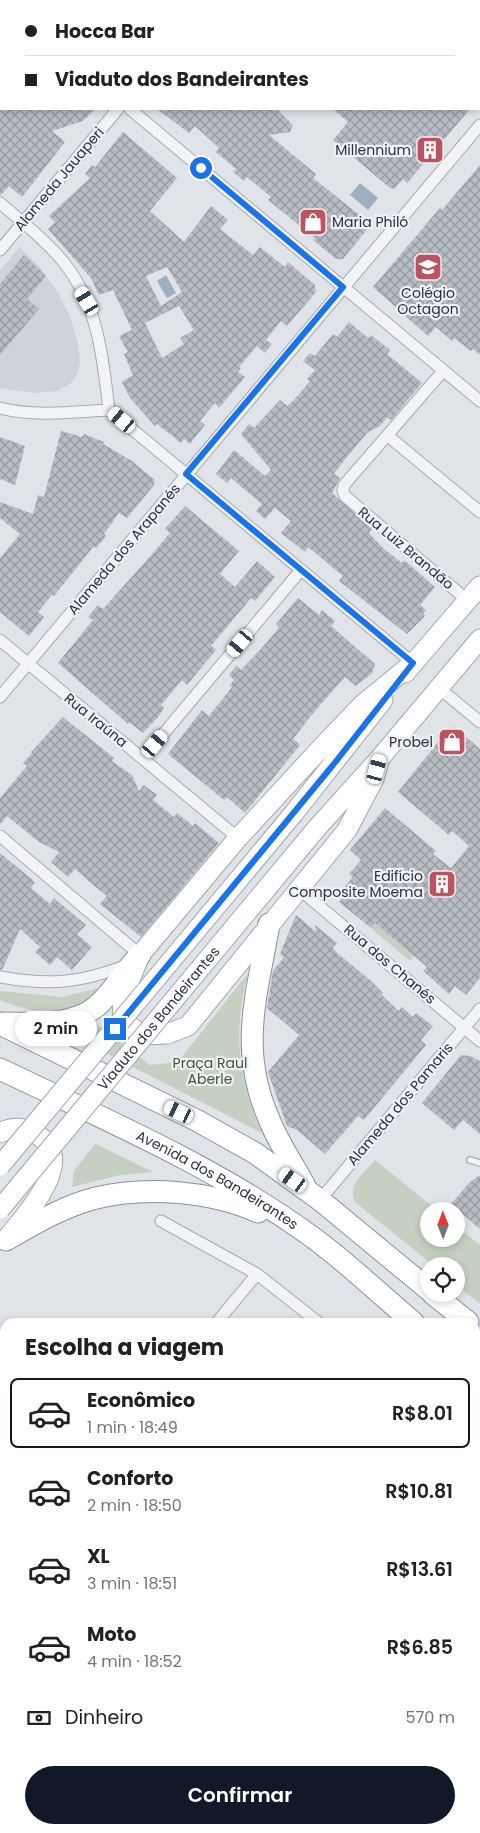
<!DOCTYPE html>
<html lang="pt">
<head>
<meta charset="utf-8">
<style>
  body { margin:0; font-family:Poppins,sans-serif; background:#f6f6f6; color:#202124; height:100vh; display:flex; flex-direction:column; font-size:19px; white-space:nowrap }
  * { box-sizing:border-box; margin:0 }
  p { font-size:16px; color:#757577 }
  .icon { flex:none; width:28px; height:28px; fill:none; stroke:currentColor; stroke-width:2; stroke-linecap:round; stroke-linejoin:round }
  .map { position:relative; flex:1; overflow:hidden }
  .sheet { position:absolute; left:0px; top:1318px; width:480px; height:516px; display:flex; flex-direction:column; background:#fff; border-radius:15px 15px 0 0; box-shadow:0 2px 8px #0003 }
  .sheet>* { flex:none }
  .guide { position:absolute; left:0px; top:0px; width:480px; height:110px; box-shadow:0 2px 8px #0003; display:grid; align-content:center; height:110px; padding:0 25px; background:#fff }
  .needle { width:32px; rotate:359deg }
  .buttons { position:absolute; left:420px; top:1202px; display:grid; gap:10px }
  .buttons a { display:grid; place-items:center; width:45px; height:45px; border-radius:50%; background:#fff; box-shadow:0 2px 8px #0003; font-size:25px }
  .end { position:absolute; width:22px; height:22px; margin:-11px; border:6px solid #1a73e8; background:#fff; box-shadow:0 0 0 2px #fff }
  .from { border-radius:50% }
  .bubble { position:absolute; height:35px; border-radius:18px; background:#fff; box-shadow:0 2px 8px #0003; font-size:16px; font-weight:600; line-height:35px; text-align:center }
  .car { position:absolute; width:15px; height:30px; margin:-15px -8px; border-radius:6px; box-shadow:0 0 4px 1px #0007; background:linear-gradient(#fff 24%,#345 0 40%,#fff 0 76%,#345 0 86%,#fff 0) }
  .guide b { display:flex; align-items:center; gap:18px; height:48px; font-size:19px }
  .guide b+b { border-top:1px solid #e0e0e0 }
  .guide i { width:12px; height:12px; background:#202124 }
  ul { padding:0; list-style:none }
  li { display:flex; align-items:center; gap:15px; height:70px; margin:0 10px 8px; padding:0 15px; border:2px solid transparent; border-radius:8px }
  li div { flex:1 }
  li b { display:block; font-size:19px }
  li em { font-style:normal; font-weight:600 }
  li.selected { border-color:#111827 }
  li>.icon { width:45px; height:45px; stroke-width:1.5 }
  h2 { padding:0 25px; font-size:22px; line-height:60px }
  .pay { display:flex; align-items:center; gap:12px; height:55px; padding:0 25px; font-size:19px }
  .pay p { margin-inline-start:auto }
  .cta { display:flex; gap:10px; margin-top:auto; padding:10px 25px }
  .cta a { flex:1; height:58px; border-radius:30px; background:#111827; color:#fff; font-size:20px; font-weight:600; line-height:58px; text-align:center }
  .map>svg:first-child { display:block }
  .built { fill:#ced2d9 }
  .green { fill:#c5d0c2 }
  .water { fill:#9fafc3 }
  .building { fill:url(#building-cross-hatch); fill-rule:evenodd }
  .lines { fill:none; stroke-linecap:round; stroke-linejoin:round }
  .lane-casing { stroke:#a6aab1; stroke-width:8 }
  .street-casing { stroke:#a6aab1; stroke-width:13 }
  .primary-casing { stroke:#a1a7b1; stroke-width:21 }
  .highway-casing { stroke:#89909c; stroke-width:23 }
  .lane { stroke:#f2f3f6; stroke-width:5.5 }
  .street { stroke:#f2f3f6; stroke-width:11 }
  .secondary { stroke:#fff; stroke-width:16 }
  .primary { stroke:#fff; stroke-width:19 }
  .highway { stroke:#fff; stroke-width:21 }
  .primary-bridge-casing { stroke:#a1a7b1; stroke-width:21; stroke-linecap:butt }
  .primary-bridge { stroke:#fff; stroke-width:19 }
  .route { stroke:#1a73e8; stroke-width:6 }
  .labels { text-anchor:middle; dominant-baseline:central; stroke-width:4.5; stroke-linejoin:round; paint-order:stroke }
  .poi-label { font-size:14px; fill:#2a313d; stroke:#eff1f5; text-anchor:end }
  .street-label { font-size:14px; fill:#2a313d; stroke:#eff1f5 }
  .park-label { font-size:14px; fill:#3e5739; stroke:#eff1f5 }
</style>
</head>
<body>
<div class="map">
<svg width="480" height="1833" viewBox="0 0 480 1833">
  <defs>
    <pattern id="building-cross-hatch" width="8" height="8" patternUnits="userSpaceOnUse" patternTransform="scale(1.25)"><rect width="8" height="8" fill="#b8bcc3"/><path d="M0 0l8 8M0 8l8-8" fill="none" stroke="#9699a0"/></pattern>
  </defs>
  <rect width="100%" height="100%" fill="#e0e3e7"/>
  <path class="built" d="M19 247 38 265 58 293 70 316 78 343 80 363 76 376 70 384 57 391 34 393 0 388V271Z"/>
  <path class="green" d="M375 923 414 956 410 961 371 928Z
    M248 973C233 1030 237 1080 262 1133L63 1031 97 1024 150 1065 178 1062Z
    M99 988C74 1022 33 1014 0 1000V991L62 997Z
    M95 1144H96L153 1172 120 1175 72 1187 74 1171Z
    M375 1160 438 1211H429V1239H456V1226L480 1245V1304L456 1285V1266H434L355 1202C347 1184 364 1173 375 1160Z"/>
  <path class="water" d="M360 183 378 198 368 210 350 195Z
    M166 275 176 293 167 298 157 281Z"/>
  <path class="building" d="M0 109H95L83 121 52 131 65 142 22 197 9 186 0 196Z
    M157 109H277L293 125 290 132 269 135 316 174 313 178 362 217 355 224 369 227 343 259H336L313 240 315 238 268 200 271 197 247 177 244 181 233 172 236 169 216 152 219 148 195 126 189 133Z
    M333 109H470L407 183 403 179 394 189 390 188 333 140 348 122Z
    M123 132 177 178 150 211 184 242 211 206 228 220 220 229 253 255 260 247 285 267 288 262 315 285 316 292 287 326 281 321 266 340 272 344 265 353 257 346 239 367 241 368 238 372 245 377 219 408 215 403 200 421 205 425 190 444 184 439 181 443 157 424 155 426 130 398 122 382 133 375 124 354 128 352 119 336 132 330 113 290 99 295 91 278 48 229 55 222 49 216 90 178 85 174 92 165 95 167ZM167 267 182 292 161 306 146 276ZM179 306 194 330 180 338 184 344 162 358 145 323Z
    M480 165V355L473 349 471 351 454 338 452 341 436 327 428 336 373 287 440 208 442 210Z
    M24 255 46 276 27 299 39 309 0 355V284Z
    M349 322 368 338 371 335 390 350 387 354 422 383 391 420 387 417 380 426 368 432 346 458 334 474 340 478 332 493 372 529 369 533 383 548 402 563 404 560 435 587 420 605 426 610 423 614 425 616 407 634 339 581 343 576 308 547 305 552 281 533 291 521 275 508 265 519 256 511 262 504 231 478 227 483 216 474 234 450 265 476 271 470 241 434 249 424 254 428 280 400 287 406 293 401 310 381 307 379 315 370 303 361 310 353 315 356 333 334 337 337Z
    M61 431 82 437 84 434 104 442 103 444 132 461 155 480 153 482 155 484 127 518 119 513 104 534 106 536 96 548 94 546 54 596 52 595 38 612 44 617 29 636 0 612V558L20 534 0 518V502L33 514 38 495 44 497Z
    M0 437 25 446 15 485 0 479Z
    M185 506 239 551 220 574 235 587 257 561 275 577 255 601 251 598 211 646 216 650 187 685 182 680 161 705 164 708 158 717 143 733 129 722 128 724 58 663 93 620 88 617 98 605 103 609 154 552 170 533 165 529Z
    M298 598 319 615 322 610 335 621 331 626 375 664 372 673 356 686 345 677 314 712 293 739 300 745 245 813 227 797 224 800 168 754 202 710 209 716 232 687 230 685 234 680 229 675 236 666 241 670 261 649 279 628 276 624Z
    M63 717 114 758 112 761 132 775 139 791 144 785 157 795 153 800 174 817 177 813 193 826 195 823 219 843 141 937 100 904 107 896 92 884 75 869 68 877 51 862 59 852 39 842 7 816 0 825V798L27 766 23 763 32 753 31 752Z
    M454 727 480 749V978L466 995 455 986 449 994 423 971 427 967 375 923 371 928 339 902 344 896 340 892 353 877 349 874 361 860 350 850 385 808 436 851 433 854 451 868 469 846 452 831 449 835 398 792 447 731 449 733Z
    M0 853 35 882 31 888 50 904 54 898 86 925 77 934 92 947 72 970 57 957 50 965 35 952 40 947 20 929 2 970H0Z
    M296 915 316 932 315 925 337 943 333 947 336 952 371 981 383 993 382 995 399 1011 402 1007 413 1017 416 1013 433 1026 421 1040 426 1045 383 1097 364 1120 358 1116 325 1154 297 1130 287 1126 268 1072 299 1035 267 1008 273 971 284 957 280 954Z
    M461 1055 470 1056 480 1061V1134L463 1120 454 1130 422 1103Z
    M480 1175V1229L451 1204 470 1182Z"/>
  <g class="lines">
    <defs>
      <path id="lane" d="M470 1160 480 1163"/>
      <path id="street" d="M0 0 1 1
        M382 0 384 1
        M19 1 20 0
        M208 1 209 0
        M479 81 480 82
        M130 109 480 401
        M0 203C22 222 47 241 65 264 98 306 103 358 109 410
        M0 250 118 109
        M443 371 344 485 343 491 345 496 467 600
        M0 408C36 417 72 412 109 410L413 663
        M388 436 480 512
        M0 640 238 838
        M439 688 480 722
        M0 697 480 125
        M143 758 301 570
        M0 836 140 955
        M299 889 480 1041
        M0 977C49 986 81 983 127 965
        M320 1200 480 1009
        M161 1221 257 1274 318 1322
        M217 1322 257 1274
        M0 1368 5 1372
        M475 1396 480 1390
        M475 1454 480 1458
        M0 1580 5 1575
        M475 1584 480 1578
        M112 1833 116 1829"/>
      <path id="primary" d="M405 673 480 586
        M380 758 374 779 347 830 188 1026 167 1034 144 1035 129 1026 123 1018 122 1000 140 955 238 838 320 749 363 704 413 663
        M294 813 383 700
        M316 829 380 758 480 639
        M0 1133C12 1126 25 1127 36 1134 79 1159 27 1213 8 1237"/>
      <g id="highway">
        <path d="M269 924C257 995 238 1049 269 1119 278 1142 293 1164 305 1186"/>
        <path d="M3 1023C33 1023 73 1027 97 1006 114 991 125 970 140 955"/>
        <path d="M0 1024 196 1120 255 1153 320 1200 429 1290"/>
        <path id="s1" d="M0 1069C104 1119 214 1166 308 1234 345 1260 378 1293 413 1322"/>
        <path d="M6 1240C34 1224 64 1206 96 1198 146 1186 211 1191 258 1212"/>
        <path d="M433 1294 468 1322"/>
        <path d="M475 1376 480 1380"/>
      </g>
    </defs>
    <use href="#lane" class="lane-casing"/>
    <use href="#street" class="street-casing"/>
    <use href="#primary" class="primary-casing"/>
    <use href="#highway" class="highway-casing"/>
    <use href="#lane" class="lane"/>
    <use href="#street" class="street"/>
    <path class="secondary" d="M0 1689 5 1694
      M475 1776 480 1770
      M165 1829 170 1833
      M428 1833 431 1829"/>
    <use href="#primary" class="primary"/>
    <use href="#highway" class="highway"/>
    <defs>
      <g id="primary-bridge">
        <path d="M0 1166 294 813"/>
        <path id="s2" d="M0 1209 316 829"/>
      </g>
    </defs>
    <use href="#primary-bridge" class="primary-bridge-casing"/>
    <use href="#primary-bridge" class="primary-bridge"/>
  </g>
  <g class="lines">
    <path class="route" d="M115 1029 333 765 413 663 186 474 343 287 201 168"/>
  </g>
  <defs>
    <symbol id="building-square" viewBox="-11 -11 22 22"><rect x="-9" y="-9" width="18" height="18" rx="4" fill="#be5360" stroke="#eff1f5"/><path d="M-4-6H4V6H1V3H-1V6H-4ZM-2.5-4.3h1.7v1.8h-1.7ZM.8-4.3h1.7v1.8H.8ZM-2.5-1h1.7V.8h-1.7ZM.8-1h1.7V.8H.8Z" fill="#fff"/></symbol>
    <symbol id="shop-square" viewBox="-11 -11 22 22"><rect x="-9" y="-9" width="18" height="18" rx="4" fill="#be5360" stroke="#eff1f5"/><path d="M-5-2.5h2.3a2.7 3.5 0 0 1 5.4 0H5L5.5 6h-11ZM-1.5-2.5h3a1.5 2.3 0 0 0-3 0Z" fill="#fff"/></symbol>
    <symbol id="school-square" viewBox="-11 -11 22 22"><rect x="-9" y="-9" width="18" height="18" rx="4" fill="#be5360" stroke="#eff1f5"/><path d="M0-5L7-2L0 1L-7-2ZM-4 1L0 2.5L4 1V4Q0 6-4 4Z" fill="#fff"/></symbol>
  </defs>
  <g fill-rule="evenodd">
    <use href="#building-square" x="414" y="134" width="32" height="32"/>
    <use href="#shop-square" x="297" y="206" width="32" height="32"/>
    <use href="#school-square" x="412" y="251" width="32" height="32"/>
    <use href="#shop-square" x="436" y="726" width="32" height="32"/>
    <use href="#building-square" x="426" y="868" width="32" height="32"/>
  </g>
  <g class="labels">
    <g class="poi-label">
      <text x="411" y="150">Millennium</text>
      <text x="332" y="222" text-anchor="start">Maria Philó</text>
      <text x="428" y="293" text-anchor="middle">Colégio<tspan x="428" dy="16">Octagon</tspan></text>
      <text x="433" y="742">Probel</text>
      <text x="423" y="876">Edifício<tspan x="423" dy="16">Composite Moema</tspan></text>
    </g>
    <g class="street-label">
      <text transform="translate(59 179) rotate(-50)">Alameda Jauaperi</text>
      <text transform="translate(406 548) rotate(40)">Rua Luiz Brandão</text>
      <text transform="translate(124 549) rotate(-50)">Alameda dos Arapanés</text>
      <text transform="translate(96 720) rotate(39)">Rua Iraúna</text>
      <text transform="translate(390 964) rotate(40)">Rua dos Chanés</text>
      <text stroke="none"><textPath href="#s2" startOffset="248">Viaduto dos Bandeirantes</textPath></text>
      <text transform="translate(400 1104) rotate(-50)">Alameda dos Pamaris</text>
      <text stroke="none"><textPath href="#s1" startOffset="244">Avenida dos Bandeirantes</textPath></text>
    </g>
    <g class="park-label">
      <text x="210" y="1063">Praça Raul<tspan x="210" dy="16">Aberle</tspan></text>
    </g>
  </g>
</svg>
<div class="buttons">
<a><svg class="needle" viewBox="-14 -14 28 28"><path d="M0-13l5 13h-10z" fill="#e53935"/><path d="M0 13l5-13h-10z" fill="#757577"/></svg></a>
<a><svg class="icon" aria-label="locate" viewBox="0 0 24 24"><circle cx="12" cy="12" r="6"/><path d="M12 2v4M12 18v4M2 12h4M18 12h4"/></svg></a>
</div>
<i class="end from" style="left:201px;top:168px"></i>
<i class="end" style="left:115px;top:1029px"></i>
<div class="bubble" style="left:15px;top:1011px;width:82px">2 min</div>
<i class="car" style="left:87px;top:301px;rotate:329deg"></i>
<i class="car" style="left:122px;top:420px;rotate:310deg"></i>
<i class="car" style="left:240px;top:643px;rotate:220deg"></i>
<i class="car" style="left:155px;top:744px;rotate:40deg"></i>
<i class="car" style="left:377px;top:769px;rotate:15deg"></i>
<i class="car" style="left:179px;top:1112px;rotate:296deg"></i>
<i class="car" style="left:293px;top:1180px;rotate:305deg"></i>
<div class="guide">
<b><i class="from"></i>Hocca Bar</b>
<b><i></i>Viaduto dos Bandeirantes</b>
</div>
<section class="sheet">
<h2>Escolha a viagem</h2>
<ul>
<li class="selected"><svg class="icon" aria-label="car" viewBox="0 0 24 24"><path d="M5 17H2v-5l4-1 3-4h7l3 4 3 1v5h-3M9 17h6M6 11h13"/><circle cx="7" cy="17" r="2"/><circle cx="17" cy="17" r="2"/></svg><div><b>Econômico</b><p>1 min · 18:49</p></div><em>R$8.01</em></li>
<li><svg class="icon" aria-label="car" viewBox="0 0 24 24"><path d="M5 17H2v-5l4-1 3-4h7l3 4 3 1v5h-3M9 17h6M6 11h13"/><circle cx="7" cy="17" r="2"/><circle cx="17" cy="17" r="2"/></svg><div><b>Conforto</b><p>2 min · 18:50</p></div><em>R$10.81</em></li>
<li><svg class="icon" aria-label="car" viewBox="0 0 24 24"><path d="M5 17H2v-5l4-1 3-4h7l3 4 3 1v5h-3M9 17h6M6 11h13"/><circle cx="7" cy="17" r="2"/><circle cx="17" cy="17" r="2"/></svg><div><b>XL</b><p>3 min · 18:51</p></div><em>R$13.61</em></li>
<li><svg class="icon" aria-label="car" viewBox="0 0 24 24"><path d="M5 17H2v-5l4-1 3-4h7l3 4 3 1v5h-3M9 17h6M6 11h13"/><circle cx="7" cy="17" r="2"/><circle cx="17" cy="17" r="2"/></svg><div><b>Moto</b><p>4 min · 18:52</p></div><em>R$6.85</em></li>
</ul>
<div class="pay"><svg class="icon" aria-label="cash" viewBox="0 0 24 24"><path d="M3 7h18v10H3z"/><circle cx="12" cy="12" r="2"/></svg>Dinheiro<p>570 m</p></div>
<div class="cta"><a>Confirmar</a></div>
</section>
</div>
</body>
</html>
